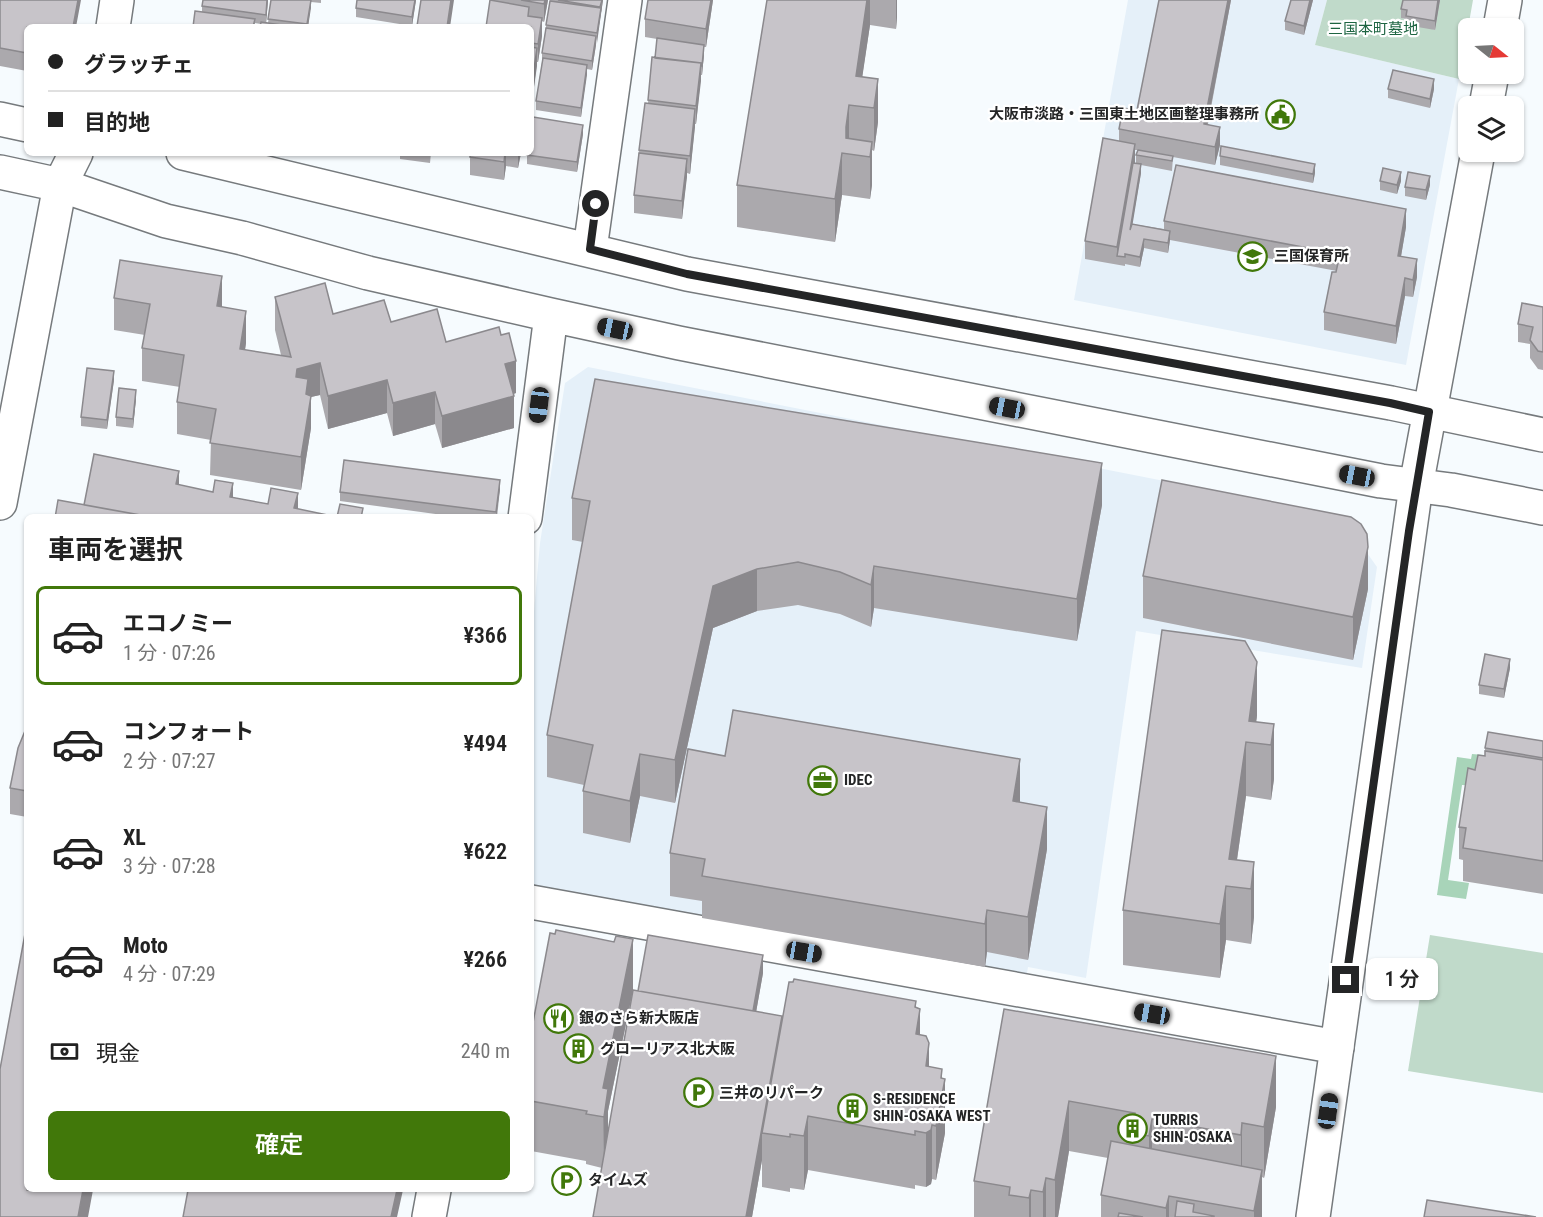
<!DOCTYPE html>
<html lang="ja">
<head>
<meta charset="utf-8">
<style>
  body { margin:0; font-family:"Roboto Condensed","Noto Sans JP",sans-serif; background:#f2f2f2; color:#222; height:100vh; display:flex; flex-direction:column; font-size:22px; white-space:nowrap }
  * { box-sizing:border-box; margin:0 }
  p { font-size:20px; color:#767676 }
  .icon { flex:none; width:33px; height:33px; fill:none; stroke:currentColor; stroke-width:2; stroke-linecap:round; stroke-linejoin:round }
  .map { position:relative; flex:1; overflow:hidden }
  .side { position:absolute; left:24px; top:514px; width:510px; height:678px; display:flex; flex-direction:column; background:#fff; border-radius:9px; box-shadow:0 2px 4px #0004 }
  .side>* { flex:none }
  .guide { position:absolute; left:24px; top:24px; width:510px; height:132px; border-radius:9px; box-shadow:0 2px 4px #0004; display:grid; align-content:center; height:132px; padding:0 24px; background:#fff }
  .needle { width:39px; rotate:108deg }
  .tools { position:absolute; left:1458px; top:18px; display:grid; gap:12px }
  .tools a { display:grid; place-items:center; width:66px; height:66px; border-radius:9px; background:#fff; box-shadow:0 2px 4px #0004; font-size:30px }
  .end { position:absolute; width:27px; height:27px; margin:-14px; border:8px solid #242526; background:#fff; box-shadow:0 0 0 3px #fff }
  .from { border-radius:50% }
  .bubble { position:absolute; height:42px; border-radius:9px; background:#fff; box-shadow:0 2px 4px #0004; font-size:20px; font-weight:600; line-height:42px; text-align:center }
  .car { position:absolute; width:18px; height:36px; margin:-18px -9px; border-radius:8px; box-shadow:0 0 4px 2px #0007; background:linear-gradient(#222 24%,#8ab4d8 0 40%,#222 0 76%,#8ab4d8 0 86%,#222 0) }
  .guide b { display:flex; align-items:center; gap:21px; height:57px; font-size:22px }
  .guide b+b { border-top:2px solid #e0e0e0 }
  .guide i { width:15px; height:15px; background:#222 }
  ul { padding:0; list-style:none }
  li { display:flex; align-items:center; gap:18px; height:99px; margin:0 12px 9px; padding:0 12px; border:3px solid transparent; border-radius:9px }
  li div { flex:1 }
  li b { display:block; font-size:22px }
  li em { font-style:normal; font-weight:600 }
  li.current { border-color:#41780a }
  li>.icon { width:54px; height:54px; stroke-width:1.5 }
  h2 { padding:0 24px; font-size:27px; line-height:72px }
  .pay { display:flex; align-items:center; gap:15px; height:66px; padding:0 24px; font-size:22px }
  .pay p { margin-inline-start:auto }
  .cta { display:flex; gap:12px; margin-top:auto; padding:12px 24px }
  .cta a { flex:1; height:69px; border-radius:9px; background:#41780a; color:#fff; font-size:24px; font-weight:600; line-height:69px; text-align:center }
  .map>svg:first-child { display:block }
  .built { fill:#e5f0f9 }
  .green { fill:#c0daca }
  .forest { fill:#a8d4b9 }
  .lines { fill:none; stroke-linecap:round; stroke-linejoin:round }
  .minor-casing { stroke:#767a7d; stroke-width:36 }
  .tertiary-casing { stroke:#767a7d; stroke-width:36 }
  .minor { stroke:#fff; stroke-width:33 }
  .tertiary { stroke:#fff; stroke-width:33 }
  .wall { fill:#aba9ad; fill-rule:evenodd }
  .shaded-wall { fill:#8b898d }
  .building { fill:#c7c4c9; stroke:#8b898d; stroke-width:1.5 }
  .route { stroke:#242526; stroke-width:8 }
  .labels { text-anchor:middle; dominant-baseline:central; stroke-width:4.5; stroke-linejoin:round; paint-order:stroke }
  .park-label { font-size:15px; fill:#1e6542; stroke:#fff }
  .poi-label { font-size:15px; font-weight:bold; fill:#242526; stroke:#fff; text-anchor:start }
</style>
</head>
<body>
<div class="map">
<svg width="1543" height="1217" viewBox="0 0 1543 1217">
  <rect width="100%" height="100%" fill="#f6fbfe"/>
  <path class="built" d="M1128 0H1327L1315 45 1459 79 1406 365 1074 300Z
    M588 367 1341 516 1377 567 1362 668 1136 631 1086 978 1028 967 1027 973 1017 978 531 892V646L540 543 565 383Z"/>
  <path class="green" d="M1327 0H1404L1402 18 1435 30 1440 0H1473L1459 79 1315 45Z
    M1430 935 1543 953V1093L1408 1071Z"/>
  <path class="forest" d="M1472 754 1484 755 1479 786 1462 785 1448 880 1469 883 1466 899 1437 895 1457 757 1471 759Z"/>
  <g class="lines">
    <defs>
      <path id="minor" d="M113 27 117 0
        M183 153 687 274 1391 403 1543 435
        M60 185 166 221 242 238 368 273 551 315 679 343 1381 481 1451 490 1543 508
        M590 249 625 0
        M525 518 551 315
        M531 902 1337 1047
        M429 1217 434 1190"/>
      <path id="tertiary" d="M1500 28 1505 0
        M1486 106 1492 74
        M0 119 27 125
        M0 172 60 185
        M0 503 60 185 76 153
        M1313 1217 1416 486 1478 152"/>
    </defs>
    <use href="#minor" class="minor-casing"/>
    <use href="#tertiary" class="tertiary-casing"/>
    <use href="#minor" class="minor"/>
    <use href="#tertiary" class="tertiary"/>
  </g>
  <path class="wall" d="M0 0 27 27V71L0 66Z
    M268 0 266 22 268 23 271 0H321V3L311 2 308 27H260L261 24 255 23V27L202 12V6Z
    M416 0 412 26 356 17V8Z
    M490 0H548L544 22 542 21V36L538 62H537L533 94 531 93V27Z
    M550 0H603L592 70 587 69 581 117 536 110V101L542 62V53Z
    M648 0H713L706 47H704V54L702 75H701L696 124H695L690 174 687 173 682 219 634 213V195L639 150 648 103 652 57 655 58 657 39 645 37V19Z
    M767 0H897V17L896 29 870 25 862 77 878 79V122L874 151 872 150V185L870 199 842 195 835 242 737 227V185Z
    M1159 0H1231L1208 124 1220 145 1215 165 1173 157 1172 171 1141 165V173L1132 224 1164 229V221L1406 227 1401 256 1417 277 1413 297 1405 296 1396 344 1324 330V312L1337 271 1170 240 1168 253 1144 248 1140 267 1125 264V266L1085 259V241L1119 141V129L1137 110ZM1135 150H1138L1136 155V163H1135Z
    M1291 0H1313L1304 35 1285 30V21Z
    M1440 0 1435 30 1406 25V19L1401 18V9Z
    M1388 89H1434L1430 108 1388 98Z
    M583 134 577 172 527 164V153Z
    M400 153H431L430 163 400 159Z
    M470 153H521L518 168 506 166 504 180 470 175Z
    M1220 156 1315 173 1313 183 1220 165Z
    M1380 181H1401L1397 194 1380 190Z
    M1430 185 1426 200 1405 196V187Z
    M275 297 333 314 391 322 446 342 516 393 513 394 514 428 442 448 435 424 393 436 387 413 328 429 320 395 311 397V428L301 490 210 475 211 440 177 434V402L180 387 142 381V348L145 335 114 330V298L222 307 246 343 245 350 281 355 275 330Z
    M1543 307V370L1538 369 1530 358V344L1518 342V324Z
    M114 380 107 429 81 426V417Z
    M136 399 133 428 116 426V417Z
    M500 489 497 518H465L340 501V492Z
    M572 498 1102 505 1077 641 874 608 871 627 840 614 798 605 757 611 713 628 675 803 640 796 630 843 583 833V791L584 785 547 777V735L583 542 572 540Z
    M1143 576 1368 589 1353 660 1143 618Z
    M1510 668 1504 698 1479 694V685Z
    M1257 716 1256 722 1274 724V779L1271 800 1246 796 1237 860 1254 862V917L1251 944 1226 940 1220 978 1123 965V910Z
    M27 726V817L10 814V788Z
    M1543 741V894L1463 881V860L1459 859V827L1475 770 1485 756V748Z
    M725 756 1020 802 1047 849 1028 960 987 952 985 967 702 918V901L670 896V853Z
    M763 973 756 1012 782 1016 916 1008 920 1035 929 1066 942 1078 945 1133 936 1180 932 1179 931 1184 926 1187 915 1185V1189L808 1170 804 1190 790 1188V1192L762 1187V1160L752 1217H593L602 1168 586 1164V1161L531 1151V1033L633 990 608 1111V1131L638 991Z
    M1004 1009 1276 1107 1264 1178 1262 1177V1217H1101V1195L1108 1158 1069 1151 1058 1217H974V1181Z"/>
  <path class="shaded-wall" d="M78 0H81L76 27H73Z
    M267 0H268L266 24V15Z
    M311 0V8L308 27H307Z
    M415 0H416L412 26V17Z
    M451 0H454L450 27H447Z
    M545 0H548L544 22V4Z
    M602 0H603L597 43V33Z
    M711 0H713L706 47V29Z
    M867 0H870V25L858 106 856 76Z
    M896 0H897V17L896 29Z
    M1228 0H1231L1204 142V124Z
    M1310 0H1313L1304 35V26Z
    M1438 0H1440L1435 30V21Z
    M542 18V36L538 62V44Z
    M596 36V45L592 70V61Z
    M704 45V54L702 75V66Z
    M537 48V66L533 94V76Z
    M701 63V81L696 124V106Z
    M587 65V75L581 117V108Z
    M878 79V122L874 151V108Z
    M1434 79V89L1430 108V99Z
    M849 105V147L846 153V127Z
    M695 109V127L690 174V156Z
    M583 125V134L577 172V162Z
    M1220 127V145L1215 165V147Z
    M872 142V185L870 199V157Z
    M1135 144V162L1119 256H1117V247Z
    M505 153H506V166L504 180V162Z
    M518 153H521L518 168Z
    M842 153V195L835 242V199Z
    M687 159V177L682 219V201Z
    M1141 164V173L1130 240V230Z
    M1315 164V173L1313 183V174Z
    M1401 172V181L1397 194V185Z
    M1430 176V185L1426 200V190Z
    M1406 209V227L1398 274V256Z
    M1170 231V240L1168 253V243Z
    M1144 239V248L1140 267V257Z
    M1417 259V277L1413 297V280Z
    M222 276V308L217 306Z
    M1405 278V296L1396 344V326Z
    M246 311V343L240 381V349Z
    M516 361V393L505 397V364Z
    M320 363V395L311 397V428L301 490V457L296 377 297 369Z
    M114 371V380L107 429V420Z
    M387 380V413L328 429V396Z
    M136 390V399L133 428V419Z
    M435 392V424L393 436V403Z
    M514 396V428L442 448V416Z
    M1102 463V505L1077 641V599Z
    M179 471V497L176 484Z
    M500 480V489L496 518V512Z
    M233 483V509L230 497Z
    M298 493V518L294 508Z
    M1368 547V589L1353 660V617Z
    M874 566V608L871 627V585Z
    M757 569V611L713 628 675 803V760L713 586Z
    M1510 659V668L1504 698V689Z
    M1257 662V716L1253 743 1249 721Z
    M1274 724V779L1271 800V745Z
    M1246 742V796L1233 887 1229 859Z
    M640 754V796L630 843V801Z
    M1020 759V802L1013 801Z
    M1047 807V849L1028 960V917Z
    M1254 862V917L1251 944V889Z
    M1226 886V940L1220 978V924Z
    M987 910V952L985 967V924Z
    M633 939V990L608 1111V1140L604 1168 603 1088Z
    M763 955V973L751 1041V1023Z
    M916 1001V1032L920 1009V1063L916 1057 915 1007Z
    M782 1016 762 1133V1160L752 1217H746Z
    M929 1043V1097L926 1066Z
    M1276 1056V1107L1264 1178V1127Z
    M942 1069V1093L945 1079V1133L936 1180V1126Z
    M1069 1101V1151L1058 1217H1055V1180Z
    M808 1116V1170L804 1190V1136Z
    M1152 1119V1170L1149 1186V1136Z
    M1242 1123V1174L1241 1185V1135Z
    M932 1125V1179L931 1184 926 1187V1133Z
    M1262 1170V1217H1254V1211Z
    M1046 1178V1217H1043V1192Z
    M83 1190H93L88 1217H78Z
    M397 1190H403L397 1217H391Z
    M1031 1190V1217H1029V1198Z
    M1169 1196V1217H1166V1208Z"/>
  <path class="building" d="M0 0H78L73 27H27V53L0 48Z
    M203 0H267L266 15 202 6Z
    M271 0H311L307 24 268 19Z
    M357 0H415L412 17 356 8Z
    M421 0H451L447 27H426L417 26Z
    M490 0 529 7 528 16 542 18 538 44 531 43V27H486Z
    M521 0H545L544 4Z
    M558 0H602L600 7Z
    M648 0H711L706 29 645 19Z
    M767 0H867L856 76 878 79 874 108 849 105 846 127V138L872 142 870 157 842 153 835 199 737 185Z
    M1159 0H1228L1204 124 1220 127 1215 147 1119 129 1123 108 1137 110Z
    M1291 0H1310L1304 26 1285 21Z
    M1403 0H1438L1435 21 1406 16 1407 10 1401 9Z
    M550 1 601 8 597 33 546 25Z
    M195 11 255 19 253 27H193Z
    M261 22 295 27H260Z
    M546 28 596 36 592 61 542 53Z
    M657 38 704 45 702 66H701V63L655 58Z
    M531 47 537 48 533 76 531 75Z
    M652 57 701 63 696 106 648 100Z
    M543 58 587 65 581 108 536 101Z
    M1393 70 1434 79 1430 99 1388 89Z
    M645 103 695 109 690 156 639 150Z
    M533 117 583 125 577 162 527 155V153H531V129Z
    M1103 138 1135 144 1117 247 1085 241Z
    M1221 146 1315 164 1313 174 1220 156Z
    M1138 150 1173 156 1172 161 1136 155Z
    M470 153H505L504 162 470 157Z
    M639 153 687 159 682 201 634 195Z
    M1133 163 1141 164 1130 230 1132 224 1170 231 1168 243 1144 239 1140 257 1125 254V257L1117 256Z
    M1176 165 1406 209 1398 256 1417 259 1413 280 1405 278 1396 326 1324 312 1332 272H1336L1340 254 1164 221Z
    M1383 168 1401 172 1397 185 1380 181Z
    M1408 172 1430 176 1426 190 1405 187Z
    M120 260 222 276 217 306 246 311 240 349 291 357 275 297 325 283 333 314 384 300 391 322 437 309 446 342 499 327 501 335 509 333 516 361 505 364 514 396 442 416 435 392 393 403 387 380 328 396 320 363 297 369 296 377 308 379 306 394 311 396 301 457 210 443 216 409 177 402 184 355 142 348 150 304 114 298Z
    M1522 303 1543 307V352L1538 351 1530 340 1533 327 1518 324Z
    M87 368 114 371 107 420 81 417Z
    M595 379 1102 463 1077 599 874 566 871 585 840 572 798 562 757 569 713 586 675 760 640 754 630 801 583 791 593 745 547 735 590 501 572 498Z
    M119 388 136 390 133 419 116 417Z
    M94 454 179 471 176 484 213 492 215 480 233 483 230 497 268 504 271 488 298 493 294 508 337 517 340 504 363 508 361 518H157L84 505Z
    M344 460 500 480 496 512 340 492Z
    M1162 480 1351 517 1361 524 1367 534 1368 547 1353 617 1143 576Z
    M58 500 157 518H55Z
    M410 515 421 518H409Z
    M1162 630 1245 641 1257 662 1249 721 1274 724 1271 745 1246 742 1229 859 1254 862 1251 889 1226 886 1220 924 1123 910Z
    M1485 654 1510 659 1504 689 1479 685Z
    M733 710 1020 759 1013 801 1047 807 1028 917 987 910 985 924 702 876 705 859 670 853 688 749 725 756Z
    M27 726V791L10 788 18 748Z
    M1488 732 1543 741V758L1485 748Z
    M1485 751 1543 760V861L1463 848 1466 828 1459 827 1468 768 1475 770 1478 755 1485 756Z
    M27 923V1190H83L78 1217H0V1069Z
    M556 930 614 942 616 936 633 939 603 1088 608 1089 604 1117 586 1114 587 1111 531 1101V1033L550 933 555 934Z
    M648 935 763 955 753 1011 638 991Z
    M794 979 916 1001 915 1007 920 1009 916 1034 926 1036 929 1043 926 1066 942 1069 941 1078 945 1079 936 1126 932 1125 931 1130 926 1133 915 1131V1135L808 1116 804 1136 790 1134V1137L762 1133 789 982H793Z
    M633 990 782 1016 746 1217H593Z
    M1004 1009 1276 1056 1264 1127 1242 1123 1241 1135 1152 1119 1149 1136 1132 1133 1135 1113 1069 1101 1055 1180 1046 1178 1043 1192 1031 1190 1029 1198 1009 1195 1010 1187 974 1181Z
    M1111 1141 1262 1170 1254 1211 1169 1196 1166 1208 1101 1195Z
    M188 1190H397L391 1217H183Z
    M1427 1200 1536 1217H1424Z
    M1177 1201 1194 1204 1193 1212 1214 1216V1217H1175Z
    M1119 1213 1143 1217H1118Z"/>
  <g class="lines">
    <path class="route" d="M596 204 590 249 687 274 1390 403 1429 412 1409 531 1346 980"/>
  </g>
  <defs>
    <symbol id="civic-ring" viewBox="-11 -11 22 22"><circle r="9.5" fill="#fff" stroke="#41780a" stroke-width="1.5"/><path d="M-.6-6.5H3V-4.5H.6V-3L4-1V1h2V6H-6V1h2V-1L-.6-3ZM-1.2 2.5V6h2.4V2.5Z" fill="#41780a"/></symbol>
    <symbol id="school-ring" viewBox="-11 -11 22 22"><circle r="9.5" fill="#fff" stroke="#41780a" stroke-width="1.5"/><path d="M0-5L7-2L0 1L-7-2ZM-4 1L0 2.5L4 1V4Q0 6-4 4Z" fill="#41780a"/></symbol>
    <symbol id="office-ring" viewBox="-11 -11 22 22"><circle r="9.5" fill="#fff" stroke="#41780a" stroke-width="1.5"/><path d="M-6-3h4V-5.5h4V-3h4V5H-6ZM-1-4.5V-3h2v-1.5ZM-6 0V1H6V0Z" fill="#41780a"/></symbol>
    <symbol id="restaurant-ring" viewBox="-11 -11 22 22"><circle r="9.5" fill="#fff" stroke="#41780a" stroke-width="1.5"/><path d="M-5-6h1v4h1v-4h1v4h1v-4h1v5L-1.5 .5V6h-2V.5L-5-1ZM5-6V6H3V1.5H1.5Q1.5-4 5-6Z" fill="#41780a"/></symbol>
    <symbol id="building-ring" viewBox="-11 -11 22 22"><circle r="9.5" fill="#fff" stroke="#41780a" stroke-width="1.5"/><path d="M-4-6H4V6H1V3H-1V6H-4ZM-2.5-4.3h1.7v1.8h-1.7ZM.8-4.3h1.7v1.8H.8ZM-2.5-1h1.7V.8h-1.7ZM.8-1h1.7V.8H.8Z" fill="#41780a"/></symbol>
    <symbol id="parking-ring" viewBox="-11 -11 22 22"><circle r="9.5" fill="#fff" stroke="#41780a" stroke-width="1.5"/><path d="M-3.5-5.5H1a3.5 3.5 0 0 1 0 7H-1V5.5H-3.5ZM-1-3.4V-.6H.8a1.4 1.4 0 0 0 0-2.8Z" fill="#41780a"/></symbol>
  </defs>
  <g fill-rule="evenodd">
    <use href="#civic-ring" x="1264" y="98" width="33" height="33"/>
    <use href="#school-ring" x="1236" y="240" width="33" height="33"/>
    <use href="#office-ring" x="806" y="764" width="33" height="33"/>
    <use href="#restaurant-ring" x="542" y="1002" width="33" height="33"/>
    <use href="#building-ring" x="562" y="1032" width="33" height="33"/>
    <use href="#parking-ring" x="682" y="1076" width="33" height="33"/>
    <use href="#building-ring" x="836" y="1092" width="33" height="33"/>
    <use href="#building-ring" x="1116" y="1112" width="33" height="33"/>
    <use href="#parking-ring" x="550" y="1164" width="33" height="33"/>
  </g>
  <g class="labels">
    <g class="park-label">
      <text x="1373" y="29">三国本町墓地</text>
    </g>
    <g class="poi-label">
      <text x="1259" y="114" text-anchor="end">大阪市淡路・三国東土地区画整理事務所</text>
      <text x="1274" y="256">三国保育所</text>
      <text x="844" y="780">IDEC</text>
      <text x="579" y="1018">銀のさら新大阪店</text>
      <text x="600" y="1049">グローリアス北大阪</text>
      <text x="719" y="1093">三井のリパーク</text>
      <text x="873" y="1099">S-RESIDENCE<tspan x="873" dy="17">SHIN-OSAKA WEST</tspan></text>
      <text x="1153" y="1120">TURRIS<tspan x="1153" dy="17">SHIN-OSAKA</tspan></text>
      <text x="588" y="1180">タイムズ</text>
    </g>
  </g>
</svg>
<div class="tools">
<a><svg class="needle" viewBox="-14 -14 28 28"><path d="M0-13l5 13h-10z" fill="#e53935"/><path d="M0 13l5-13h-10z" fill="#767676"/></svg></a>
<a><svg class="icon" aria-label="layers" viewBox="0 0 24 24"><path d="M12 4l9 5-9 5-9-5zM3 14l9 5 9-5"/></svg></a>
</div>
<i class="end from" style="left:596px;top:204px"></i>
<i class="end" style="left:1346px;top:980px"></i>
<div class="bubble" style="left:1366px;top:958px;width:72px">1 分</div>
<i class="car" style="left:615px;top:329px;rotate:282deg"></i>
<i class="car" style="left:539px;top:405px;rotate:187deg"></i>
<i class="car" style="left:1007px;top:408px;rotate:281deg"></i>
<i class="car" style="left:1357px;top:476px;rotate:281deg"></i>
<i class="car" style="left:804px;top:952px;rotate:100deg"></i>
<i class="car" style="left:1152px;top:1014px;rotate:280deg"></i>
<i class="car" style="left:1328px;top:1111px;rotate:8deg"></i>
<div class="guide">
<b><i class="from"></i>グラッチェ</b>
<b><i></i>目的地</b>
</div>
<section class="side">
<h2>車両を選択</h2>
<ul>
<li class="current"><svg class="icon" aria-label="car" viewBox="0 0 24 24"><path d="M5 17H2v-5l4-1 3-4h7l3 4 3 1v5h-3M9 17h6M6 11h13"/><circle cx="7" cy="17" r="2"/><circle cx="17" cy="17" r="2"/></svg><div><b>エコノミー</b><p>1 分 · 07:26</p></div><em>¥366</em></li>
<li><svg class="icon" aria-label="car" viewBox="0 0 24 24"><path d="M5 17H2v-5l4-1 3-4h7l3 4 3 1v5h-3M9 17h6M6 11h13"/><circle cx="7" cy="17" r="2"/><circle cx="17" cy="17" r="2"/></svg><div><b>コンフォート</b><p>2 分 · 07:27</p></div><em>¥494</em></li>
<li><svg class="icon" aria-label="car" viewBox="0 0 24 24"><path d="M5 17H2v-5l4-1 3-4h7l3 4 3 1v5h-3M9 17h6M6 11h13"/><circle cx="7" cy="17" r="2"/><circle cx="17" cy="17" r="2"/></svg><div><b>XL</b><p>3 分 · 07:28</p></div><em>¥622</em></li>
<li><svg class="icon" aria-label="car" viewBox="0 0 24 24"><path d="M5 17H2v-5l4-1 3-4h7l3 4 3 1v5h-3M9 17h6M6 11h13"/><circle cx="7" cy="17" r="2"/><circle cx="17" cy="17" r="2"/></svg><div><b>Moto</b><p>4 分 · 07:29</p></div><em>¥266</em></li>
</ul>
<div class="pay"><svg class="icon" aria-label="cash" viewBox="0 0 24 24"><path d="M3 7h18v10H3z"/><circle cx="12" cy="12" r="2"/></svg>現金<p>240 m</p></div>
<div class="cta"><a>確定</a></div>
</section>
</div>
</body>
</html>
